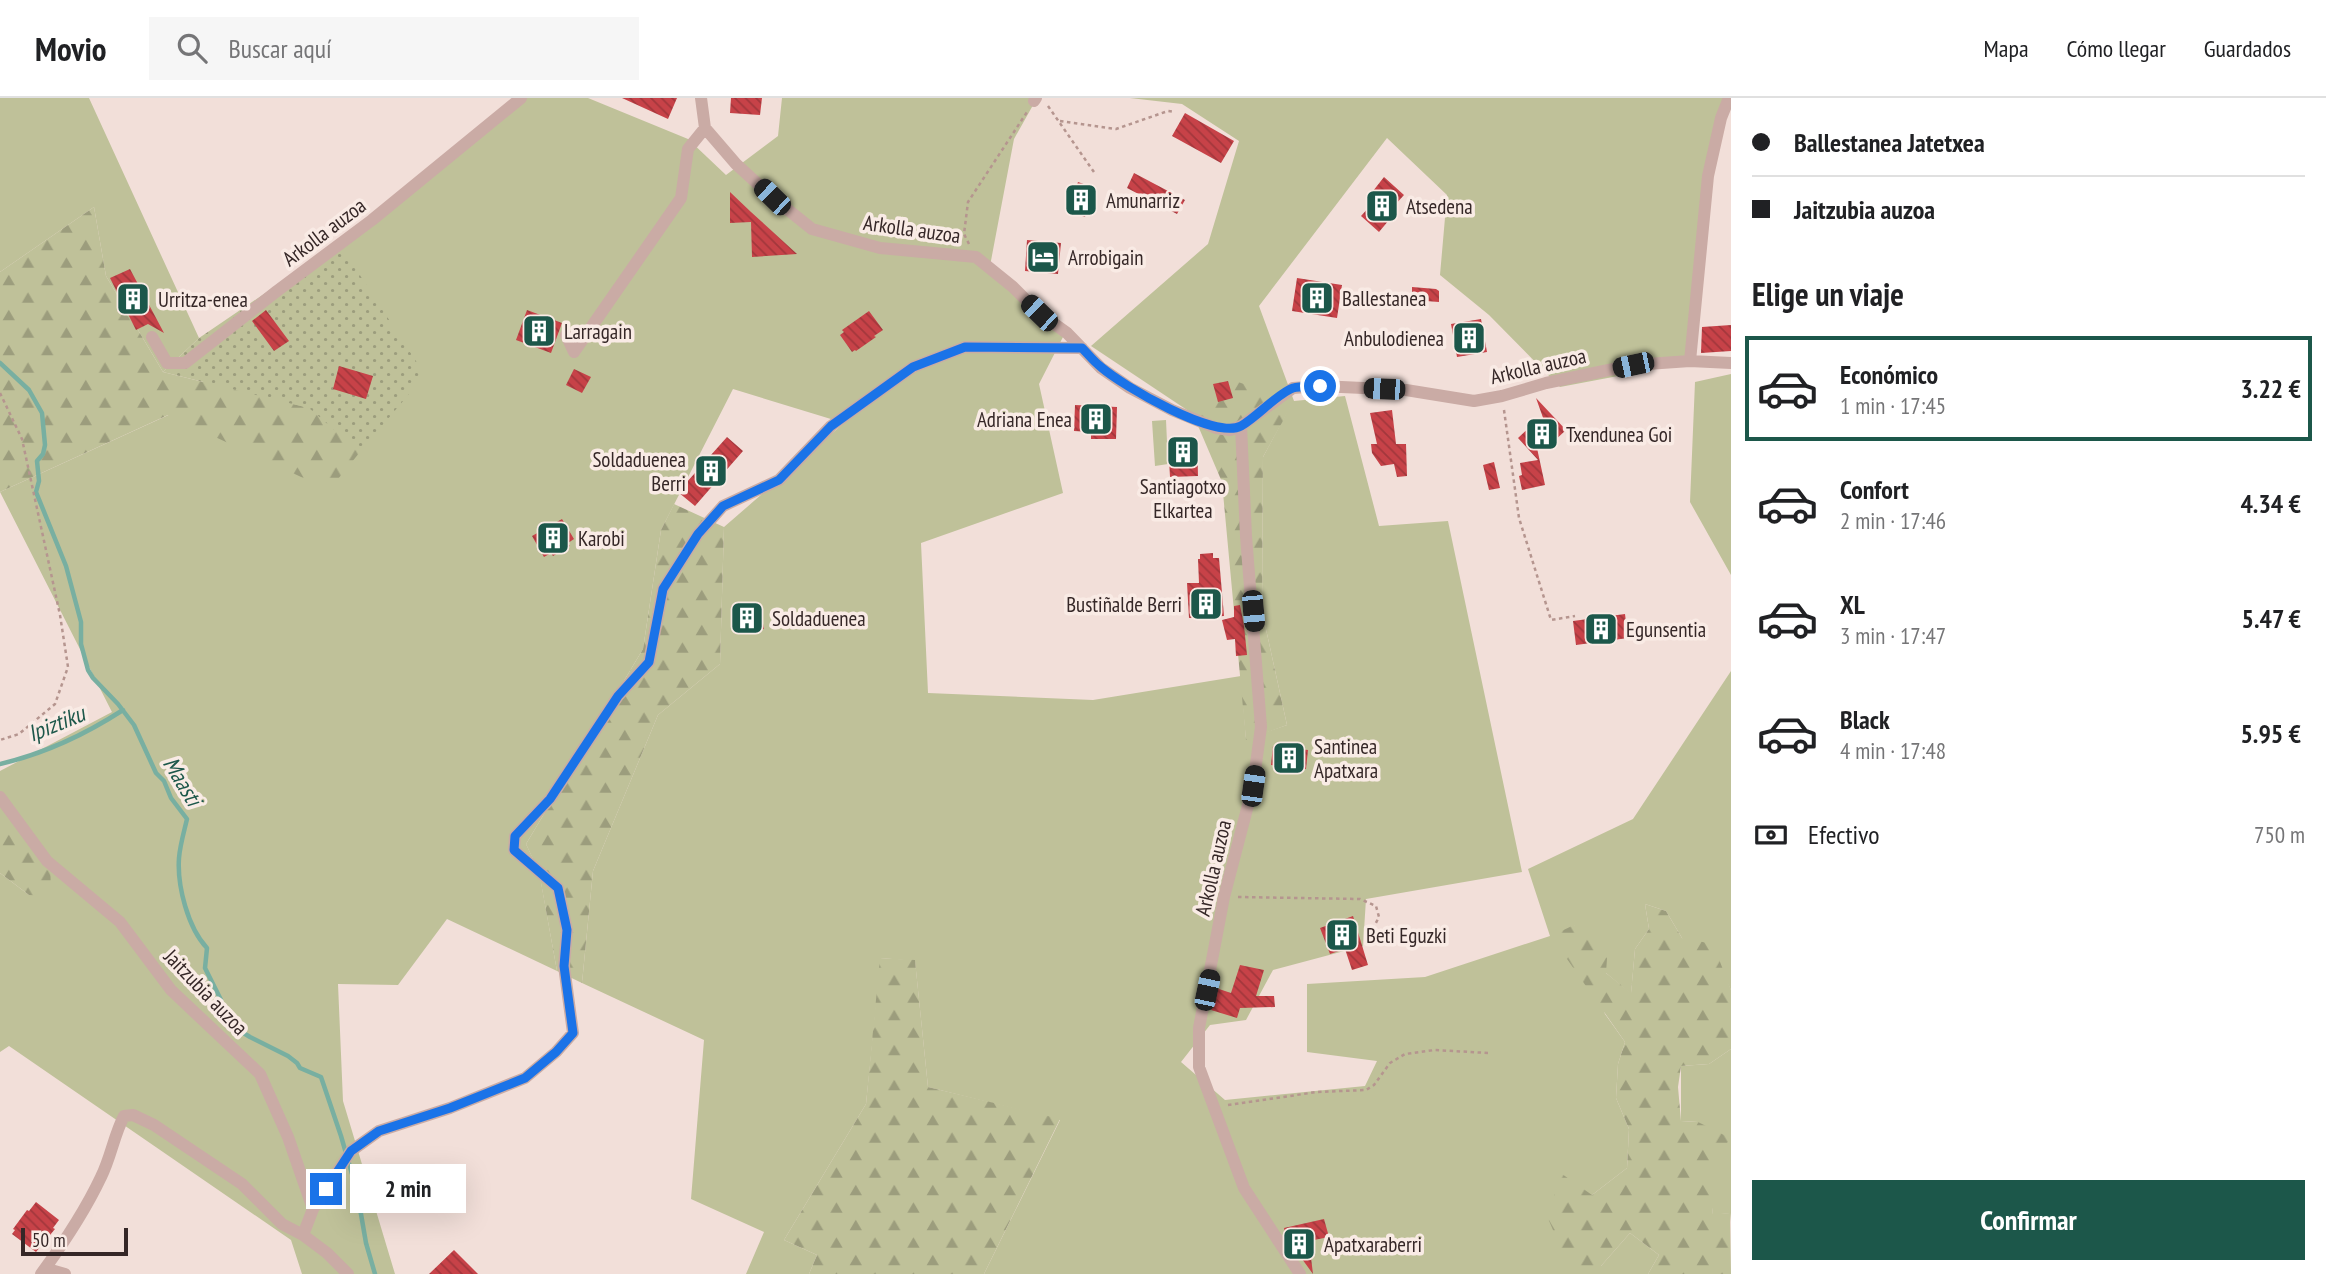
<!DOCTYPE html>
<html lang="es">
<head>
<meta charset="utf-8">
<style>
  body { margin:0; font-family:"PT Sans Narrow",sans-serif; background:#f6f6f6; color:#202124; height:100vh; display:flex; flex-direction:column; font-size:26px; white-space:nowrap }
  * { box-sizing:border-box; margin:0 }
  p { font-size:23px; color:#757577 }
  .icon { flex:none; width:38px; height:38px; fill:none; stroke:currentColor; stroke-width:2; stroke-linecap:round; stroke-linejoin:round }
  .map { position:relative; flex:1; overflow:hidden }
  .side { display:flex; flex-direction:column; background:#fff; width:595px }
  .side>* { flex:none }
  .hud { display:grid; align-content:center; height:154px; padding:0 21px; background:#fff }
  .scale { position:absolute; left:21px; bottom:18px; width:107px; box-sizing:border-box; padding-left:7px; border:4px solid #352727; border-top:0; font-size:19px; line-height:24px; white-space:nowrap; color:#352727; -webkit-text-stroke:5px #f9ebe5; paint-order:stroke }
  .end { position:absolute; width:32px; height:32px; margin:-16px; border:9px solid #1a73e8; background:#fff; box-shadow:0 0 0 4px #fff }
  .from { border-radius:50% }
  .bubble { position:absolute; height:49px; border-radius:0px; background:#fff; box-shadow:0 7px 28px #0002; font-size:23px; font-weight:600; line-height:49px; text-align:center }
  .car { position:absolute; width:21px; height:42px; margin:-21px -10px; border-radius:9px; box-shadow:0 0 5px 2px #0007; background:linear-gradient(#222 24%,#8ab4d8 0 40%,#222 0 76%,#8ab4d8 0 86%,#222 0) }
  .hud b { display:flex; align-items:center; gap:24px; height:66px; font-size:26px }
  .hud b+b { border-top:2px solid #e0e0e0 }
  .hud i { width:18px; height:18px; background:#202124 }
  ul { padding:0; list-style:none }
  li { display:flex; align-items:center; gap:21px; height:105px; margin:0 14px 10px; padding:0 7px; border:4px solid transparent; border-radius:0px }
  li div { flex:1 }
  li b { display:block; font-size:26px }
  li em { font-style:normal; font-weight:600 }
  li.active { border-color:#1c574a }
  li>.icon { width:63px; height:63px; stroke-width:1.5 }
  h2 { padding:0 21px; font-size:32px; line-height:84px }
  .pay { display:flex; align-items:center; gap:18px; height:77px; padding:0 21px; font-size:26px }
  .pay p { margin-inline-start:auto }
  .primary-button { display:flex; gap:14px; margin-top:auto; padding:14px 21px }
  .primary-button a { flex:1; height:80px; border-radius:0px; background:#1c574a; color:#fff; font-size:28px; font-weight:600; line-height:80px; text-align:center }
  header { display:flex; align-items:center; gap:42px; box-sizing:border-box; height:98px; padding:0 35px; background:#fff; border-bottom:2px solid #e0e0e0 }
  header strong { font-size:33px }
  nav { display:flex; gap:38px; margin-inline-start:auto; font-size:24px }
  .search { width:490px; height:63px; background:#f6f6f6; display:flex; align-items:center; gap:18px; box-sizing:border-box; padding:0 24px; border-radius:0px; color:#757577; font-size:26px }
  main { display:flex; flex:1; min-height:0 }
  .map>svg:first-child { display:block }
  .green { fill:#bfc199 }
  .forest { fill:url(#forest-firs) }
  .garden { fill:url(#garden-dots) }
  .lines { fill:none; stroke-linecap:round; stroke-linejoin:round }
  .stream { stroke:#78afa1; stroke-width:4.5 }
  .building { fill:url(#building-back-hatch) }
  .path { stroke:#b5958f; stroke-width:2.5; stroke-dasharray:3.5 3.5; stroke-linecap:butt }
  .street { stroke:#caaba5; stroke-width:12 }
  .route { stroke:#1a73e8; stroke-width:9 }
  .labels { text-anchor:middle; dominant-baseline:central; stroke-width:7; stroke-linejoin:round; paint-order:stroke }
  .poi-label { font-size:21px; fill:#352727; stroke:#f9ebe5; text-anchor:start }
  .street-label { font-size:21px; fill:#352727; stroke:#f9ebe5 }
  .water-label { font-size:23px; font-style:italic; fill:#1c574a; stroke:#f9ebe5 }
</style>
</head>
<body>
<header>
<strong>Movio</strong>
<div class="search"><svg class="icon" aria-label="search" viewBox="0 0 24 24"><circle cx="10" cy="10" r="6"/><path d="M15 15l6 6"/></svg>Buscar aquí</div>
<nav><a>Mapa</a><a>Cómo llegar</a><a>Guardados</a></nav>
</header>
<main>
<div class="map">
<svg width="1731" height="1176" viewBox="0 0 1731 1176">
  <defs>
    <pattern id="forest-firs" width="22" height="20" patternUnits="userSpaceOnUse" patternTransform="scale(1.75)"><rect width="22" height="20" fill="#bfc199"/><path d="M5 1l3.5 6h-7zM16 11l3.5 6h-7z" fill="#9c9d7d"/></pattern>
    <pattern id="garden-dots" width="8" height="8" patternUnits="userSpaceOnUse" patternTransform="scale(1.75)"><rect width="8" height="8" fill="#bfc199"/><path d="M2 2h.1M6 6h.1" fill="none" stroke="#9c9d7d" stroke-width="1.8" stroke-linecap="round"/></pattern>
    <pattern id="building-back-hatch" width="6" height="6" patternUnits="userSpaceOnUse" patternTransform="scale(1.75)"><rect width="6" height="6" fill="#c74248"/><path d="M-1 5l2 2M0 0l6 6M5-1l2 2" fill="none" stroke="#a2373c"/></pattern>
  </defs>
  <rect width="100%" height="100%" fill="#f2dfd9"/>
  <path class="green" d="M0 0H89L199 240 163 274 106 178 94 109 0 174Z
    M523 0H588L688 41 726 77 778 38 782 0H1037L1014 41 990 168 1064 237 1039 286 1063 395 921 445 928 595 1093 602 1241 578 1246 641 1287 627 1262 513 1263 359 1293 303 1193 316 1091 248 1208 146 1239 43 1182 6 1130 0H1728L1716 40 1692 264 1560 289 1489 217 1440 177 1447 97 1387 40 1259 208 1294 303 1345 298 1379 428 1448 423 1522 774 1366 801 1363 848 1273 872 1246 922 1210 927 1181 964 1225 1002 1365 988 1377 963 1307 954V886L1425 879 1550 838 1528 771 1633 721 1731 573V892L1725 880 1682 840 1666 813 1645 806 1649 831 1635 851 1631 896 1606 875 1574 827 1605 916 1625 944 1618 966 1616 1000 1629 1031 1627 1070 1592 1097 1601 1168 1630 1135 1659 1157 1648 1176H984L1060 1022 928 989 915 863 881 860 866 1006 784 1142 817 1157 809 1176H746L764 1134 691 1101 704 942 582 885 593 773 658 617 720 566 724 429 844 325 733 291 661 432 643 551 526 746 539 773 557 873 447 821 398 887 338 886 343 1003 395 1176H302L291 1142 9 948 0 954V775L29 797 0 698V673L112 614 0 394 175 314 339 145Z
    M1731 276V477L1690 404 1695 284Z
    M1166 322 1168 366 1155 368 1152 323Z
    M1731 951V1124L1730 1115 1712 1117C1716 1083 1707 1056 1698 1024L1681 1023V968L1709 966Z"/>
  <path class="forest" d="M94 109 106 178 163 274 309 310 360 354 329 392 168 317 0 394V174Z
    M1238 284 1294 303 1263 359 1262 513 1287 627 1246 642 1222 384 1193 316Z
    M674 406 724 429 720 566 658 617 593 773 582 885 557 873 539 774 526 746 643 551 661 432Z
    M0 698 50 759 51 798 29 797 0 775Z
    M1645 806 1666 813 1682 840 1713 846 1731 892V951L1709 966 1681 968 1678 989 1681 1023 1698 1024 1730 1040 1712 1072 1715 1097 1712 1116 1730 1115 1731 1176H1648L1659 1157 1630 1135 1601 1168 1571 1174 1547 1118 1562 1076 1592 1097 1627 1070 1629 1031 1616 1000 1618 966 1625 944 1551 838 1574 827 1608 846 1606 875 1631 895 1635 851 1649 831Z
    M880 860 915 862 928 989 1060 1021 984 1176H809L817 1157 784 1142 866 1006Z"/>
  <path class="garden" d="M339 145 425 277 360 354 309 310 163 274 199 240Z"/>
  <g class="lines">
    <path class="stream" d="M0 265 29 292 42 315 45 347 43 356 37 363 39 383 36 394 66 468 81 524V546L88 572 93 580 118 606 134 627 156 675 164 683 171 700 187 721C184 734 180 747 179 760 177 788 188 830 207 850L205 870 221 902 225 921 232 928 250 939 288 958 297 965 300 970 321 979 341 1038 357 1093 366 1145 375 1176
      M0 666C43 656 86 636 123 612"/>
  </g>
  <path class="building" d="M622 0H677L668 21Z
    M731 0H762L760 17 730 15Z
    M1185 15 1234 43 1221 65 1172 38Z
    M1134 75 1185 102 1177 116 1127 90Z
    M1384 79 1404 97 1385 118 1389 122 1379 134 1361 118 1379 98 1373 93Z
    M1078 84 1095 90 1085 119 1067 113Z
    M730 94 751 114 797 156 752 159 751 124 730 125Z
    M1027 142 1061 145 1058 176 1025 173Z
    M130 171 164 235 148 226 136 232 110 180Z
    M1297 180 1342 187 1337 220 1292 213Z
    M1412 189 1436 191 1439 193V204L1412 202Z
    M266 212 289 243 274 253 252 223Z
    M527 212 562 225 551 255 516 242Z
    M869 213 883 232 874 238 876 239 856 253 855 252 852 254 840 237 844 234 842 232Z
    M1481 221 1487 254 1457 259 1451 226Z
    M1731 227V253L1701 255 1702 229Z
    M339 268 373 278 366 301 333 291Z
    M574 271 591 279 582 295 566 287Z
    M1228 283 1233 300 1218 304 1213 286Z
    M1536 300 1566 332 1552 345Z
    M1075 307 1117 309 1116 341H1091V334L1074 333Z
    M1392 312 1396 346H1406L1407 378 1397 379 1394 366 1381 368 1372 355 1371 346H1377L1370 315Z
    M1532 327 1545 387 1522 392 1519 378 1522 377 1520 365 1538 362 1518 340Z
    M727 339 743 353 695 408 678 394Z
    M1197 341 1198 378 1170 379 1168 342Z
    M1494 364 1500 390 1489 392 1483 367Z
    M562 421 574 441 568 445 570 448 553 458 551 455 544 459 532 438Z
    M1213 455V460H1219L1224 518 1189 520 1187 485H1199L1198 461H1200V456Z
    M759 504 764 531 735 536 731 508Z
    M1240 507 1244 528 1247 557 1236 558 1235 541 1227 542 1222 522 1234 519V508Z
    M1625 516 1628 540 1576 547 1573 523Z
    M1273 648 1308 652 1306 671 1271 667Z
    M1353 818 1368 867 1352 872 1345 851 1330 856 1320 830Z
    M1240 867 1264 872 1256 898H1274L1275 909 1240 910 1237 920 1211 912 1216 890 1231 895Z
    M36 1104 59 1122 53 1130 55 1131 36 1154 12 1136 15 1132 13 1131 27 1112 29 1113Z
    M1324 1121 1329 1139 1309 1143 1313 1176 1286 1139 1284 1130Z
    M454 1152 478 1176H429Z"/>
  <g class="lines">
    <path class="path" d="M1048 8 1096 77
      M1060 23 1116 31 1168 13 1175 14
      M969 146 964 136 968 104 1027 14
      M0 295 22 341 60 517 68 569 55 606 19 636 0 642
      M1504 312 1519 420 1551 522 1575 518
      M1238 799 1360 801 1376 808 1379 819 1368 840
      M1228 1007 1317 994 1366 992 1374 987 1390 965 1405 956 1435 952 1488 955"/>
    <path class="street" d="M701 0 705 30 736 66 772 99 812 131 880 150 976 159 1013 189 1039 215 1067 235 1101 270 1130 290 1172 312 1216 330 1230 332 1241 328 1293 290 1320 288 1406 292 1474 303 1502 298 1546 285 1633 267 1690 263 1731 265
      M1034 3 1036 0
      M566 237 574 254 681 100 688 51 705 30
      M152 239 167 265H185L277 193 372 122 521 0
      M1690 263 1708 78 1721 20 1729 0
      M1241 328 1246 438 1261 629 1253 688 1224 799 1199 930V969L1244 1090 1300 1176
      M0 699 47 763 120 824 171 892 260 976 288 1039 313 1111
      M303 1137 313 1111 351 1053 379 1033 450 1010 525 980 556 954 573 935 564 868 567 832 558 790 514 752 515 738 550 701 618 598 649 564 663 491 698 436 723 408 779 382 831 328 913 269 965 249 1082 250
      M41 1176C63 1146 85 1113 101 1079 111 1059 114 1037 124 1018L133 1017 154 1027 242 1086 282 1126 303 1137 327 1155 348 1176
      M44 1176 51 1172 65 1176"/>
  </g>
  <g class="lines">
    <path class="route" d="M326 1091 351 1053 379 1033 450 1010 525 980 556 954 573 935 564 868 567 832 558 790 514 752 515 738 550 701 618 598 649 564 663 491 698 436 723 408 779 382 831 328 913 269 965 249 1082 250C1088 256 1094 264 1101 269 1123 288 1215 342 1241 328 1257 319 1278 295 1293 290 1301 288 1312 289 1320 288"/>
  </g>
  <defs>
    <symbol id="building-square" viewBox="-11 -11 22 22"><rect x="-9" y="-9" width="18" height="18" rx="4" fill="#1c574a" stroke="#f9ebe5"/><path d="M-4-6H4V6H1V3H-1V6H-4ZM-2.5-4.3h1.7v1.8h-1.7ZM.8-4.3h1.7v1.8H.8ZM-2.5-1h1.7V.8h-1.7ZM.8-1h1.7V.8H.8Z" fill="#fff"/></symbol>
    <symbol id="hotel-square" viewBox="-11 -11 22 22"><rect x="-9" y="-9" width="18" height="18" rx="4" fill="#1c574a" stroke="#f9ebe5"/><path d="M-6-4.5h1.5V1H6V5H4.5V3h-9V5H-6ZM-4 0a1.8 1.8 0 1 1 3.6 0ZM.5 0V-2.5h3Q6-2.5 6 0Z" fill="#fff"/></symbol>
  </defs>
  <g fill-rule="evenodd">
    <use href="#building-square" x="1062" y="83" width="38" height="38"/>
    <use href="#building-square" x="1363" y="89" width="38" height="38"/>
    <use href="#hotel-square" x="1024" y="140" width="38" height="38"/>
    <use href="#building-square" x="1298" y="181" width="38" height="38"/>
    <use href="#building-square" x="114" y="182" width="38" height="38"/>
    <use href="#building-square" x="520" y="214" width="38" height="38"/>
    <use href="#building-square" x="1450" y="221" width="38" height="38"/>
    <use href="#building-square" x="1077" y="302" width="38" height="38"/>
    <use href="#building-square" x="1523" y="317" width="38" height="38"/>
    <use href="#building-square" x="1164" y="335" width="38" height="38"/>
    <use href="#building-square" x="692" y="354" width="38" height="38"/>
    <use href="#building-square" x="534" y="421" width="38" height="38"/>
    <use href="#building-square" x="1187" y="487" width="38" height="38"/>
    <use href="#building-square" x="728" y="501" width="38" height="38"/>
    <use href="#building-square" x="1582" y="512" width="38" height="38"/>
    <use href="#building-square" x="1270" y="641" width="38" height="38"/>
    <use href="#building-square" x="1323" y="818" width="38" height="38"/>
    <use href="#building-square" x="1280" y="1127" width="38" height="38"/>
  </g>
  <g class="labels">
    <g class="poi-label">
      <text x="1106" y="102">Amunarriz</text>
      <text x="1406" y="108">Atsedena</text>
      <text x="1068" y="159">Arrobigain</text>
      <text x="1342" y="200">Ballestanea</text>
      <text x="158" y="201">Urritza-enea</text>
      <text x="564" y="233">Larragain</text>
      <text x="1444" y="240" text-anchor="end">Anbulodienea</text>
      <text x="1072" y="321" text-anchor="end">Adriana Enea</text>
      <text x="1566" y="336">Txendunea Goi</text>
      <text x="686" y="361" text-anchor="end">Soldaduenea<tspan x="686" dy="24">Berri</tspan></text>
      <text x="1183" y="388" text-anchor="middle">Santiagotxo<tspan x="1183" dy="24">Elkartea</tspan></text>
      <text x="578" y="440">Karobi</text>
      <text x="1182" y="506" text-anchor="end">Bustiñalde Berri</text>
      <text x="772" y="520">Soldaduenea</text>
      <text x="1626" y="531">Egunsentia</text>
      <text x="1314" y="648">Santinea<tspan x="1314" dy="24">Apatxara</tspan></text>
      <text x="1366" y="837">Beti Eguzki</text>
      <text x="1324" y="1146">Apatxaraberri</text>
    </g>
    <g class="street-label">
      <text transform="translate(912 131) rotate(8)">Arkolla auzoa</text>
      <text transform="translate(324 134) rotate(-37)">Arkolla auzoa</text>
      <text transform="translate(1538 268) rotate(-13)">Arkolla auzoa</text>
      <text transform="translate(1213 770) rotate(-77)">Arkolla auzoa</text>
      <text transform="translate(206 894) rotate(46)">Jaitzubia auzoa</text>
    </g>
    <g class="water-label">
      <text transform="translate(56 625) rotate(-22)">Ipiztiku</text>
      <text transform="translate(183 683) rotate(59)">Maasti</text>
    </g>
  </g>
</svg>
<div class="scale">50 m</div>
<i class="end from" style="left:1320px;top:288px"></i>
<i class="end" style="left:326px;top:1091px"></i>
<div class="bubble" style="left:350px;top:1066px;width:116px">2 min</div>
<i class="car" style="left:772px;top:99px;rotate:314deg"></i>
<i class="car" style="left:1039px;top:215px;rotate:314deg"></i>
<i class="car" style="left:1633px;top:267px;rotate:258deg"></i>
<i class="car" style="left:1384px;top:291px;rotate:272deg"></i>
<i class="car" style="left:1253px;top:513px;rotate:175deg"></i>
<i class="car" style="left:1253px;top:688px;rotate:8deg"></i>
<i class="car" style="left:1207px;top:892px;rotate:12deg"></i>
</div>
<section class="side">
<div class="hud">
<b><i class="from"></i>Ballestanea Jatetxea</b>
<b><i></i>Jaitzubia auzoa</b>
</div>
<h2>Elige un viaje</h2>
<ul>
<li class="active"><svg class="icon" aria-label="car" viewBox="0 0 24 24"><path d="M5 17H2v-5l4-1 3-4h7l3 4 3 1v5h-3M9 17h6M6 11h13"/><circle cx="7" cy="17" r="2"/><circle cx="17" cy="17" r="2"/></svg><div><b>Económico</b><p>1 min · 17:45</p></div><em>3.22 €</em></li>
<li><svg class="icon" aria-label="car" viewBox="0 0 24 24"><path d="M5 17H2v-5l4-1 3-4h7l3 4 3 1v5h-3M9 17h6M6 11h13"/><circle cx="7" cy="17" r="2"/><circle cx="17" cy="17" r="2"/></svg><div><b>Confort</b><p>2 min · 17:46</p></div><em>4.34 €</em></li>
<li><svg class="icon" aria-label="car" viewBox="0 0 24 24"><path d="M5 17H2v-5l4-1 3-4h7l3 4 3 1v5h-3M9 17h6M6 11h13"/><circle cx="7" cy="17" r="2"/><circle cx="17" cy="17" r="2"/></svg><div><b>XL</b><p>3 min · 17:47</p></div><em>5.47 €</em></li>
<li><svg class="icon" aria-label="car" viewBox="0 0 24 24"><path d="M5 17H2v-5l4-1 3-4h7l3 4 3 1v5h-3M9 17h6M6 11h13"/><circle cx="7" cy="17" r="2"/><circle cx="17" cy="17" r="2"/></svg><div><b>Black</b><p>4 min · 17:48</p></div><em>5.95 €</em></li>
</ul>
<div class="pay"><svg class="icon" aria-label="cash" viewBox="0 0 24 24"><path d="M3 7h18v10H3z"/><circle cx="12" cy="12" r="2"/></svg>Efectivo<p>750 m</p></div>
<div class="primary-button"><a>Confirmar</a></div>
</section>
</main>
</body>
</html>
